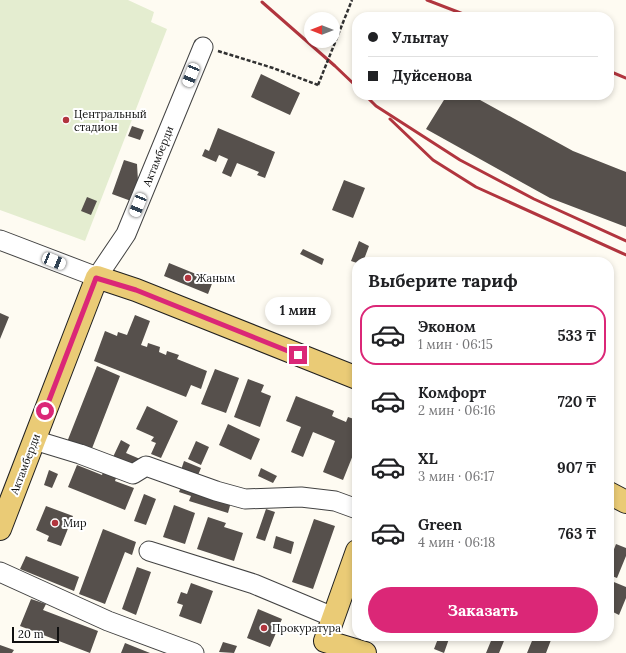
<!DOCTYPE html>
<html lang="ru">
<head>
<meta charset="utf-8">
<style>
  body { margin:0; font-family:Lora,serif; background:#f6f6f6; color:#202124; height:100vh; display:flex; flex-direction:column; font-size:15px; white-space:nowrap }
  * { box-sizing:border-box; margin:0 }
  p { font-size:13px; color:#757577 }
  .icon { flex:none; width:22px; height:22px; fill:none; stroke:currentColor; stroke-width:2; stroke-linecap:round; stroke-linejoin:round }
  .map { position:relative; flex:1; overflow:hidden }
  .details { position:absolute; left:352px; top:257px; width:262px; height:384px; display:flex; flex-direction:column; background:#fff; border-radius:16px; box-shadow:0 2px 6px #0003 }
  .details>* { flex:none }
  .banner { position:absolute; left:352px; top:12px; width:262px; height:88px; border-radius:16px; box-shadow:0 2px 6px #0003; display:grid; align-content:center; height:88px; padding:0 16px; background:#fff }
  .needle { width:26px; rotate:270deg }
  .tools { position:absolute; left:304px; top:12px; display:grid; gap:8px }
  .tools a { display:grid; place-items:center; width:36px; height:36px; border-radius:50%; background:#fff; box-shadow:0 2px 6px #0003; font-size:20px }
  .scale { position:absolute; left:12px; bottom:10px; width:47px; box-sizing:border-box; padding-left:4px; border:2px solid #0f0f0f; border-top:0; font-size:11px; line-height:14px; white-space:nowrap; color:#0f0f0f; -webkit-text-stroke:3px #fff; paint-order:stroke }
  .end { position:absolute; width:18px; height:18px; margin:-9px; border:5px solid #db2777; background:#fff; box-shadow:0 0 0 2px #fff }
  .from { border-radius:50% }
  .bubble { position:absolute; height:28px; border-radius:14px; background:#fff; box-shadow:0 2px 6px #0003; font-size:13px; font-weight:700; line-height:28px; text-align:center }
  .car { position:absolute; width:12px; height:24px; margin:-12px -6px; border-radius:5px; box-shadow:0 0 3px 1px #0007; background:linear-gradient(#fff 24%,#345 0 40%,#fff 0 76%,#345 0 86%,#fff 0) }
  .banner b { display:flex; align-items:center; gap:14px; height:38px; font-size:15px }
  .banner b+b { border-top:1px solid #e0e0e0 }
  .banner i { width:10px; height:10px; background:#202124 }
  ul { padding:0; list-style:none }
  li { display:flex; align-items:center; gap:12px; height:60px; margin:0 8px 6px; padding:0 8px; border:2px solid transparent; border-radius:16px }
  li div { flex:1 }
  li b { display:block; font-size:15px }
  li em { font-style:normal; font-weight:700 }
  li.active { border-color:#db2777 }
  li>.icon { width:36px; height:36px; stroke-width:1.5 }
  h2 { padding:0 16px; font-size:18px; line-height:48px }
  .button { display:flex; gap:8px; margin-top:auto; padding:8px 16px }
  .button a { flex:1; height:46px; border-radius:24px; background:#db2777; color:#fff; font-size:16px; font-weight:700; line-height:46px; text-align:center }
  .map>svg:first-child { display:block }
  .pitch { fill:#e4edd0 }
  .building { fill:#56504c }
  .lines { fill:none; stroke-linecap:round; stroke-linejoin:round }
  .minor-casing { stroke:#424242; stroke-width:21 }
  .major-casing { stroke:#202020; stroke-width:24 }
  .path { stroke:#313131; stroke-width:2.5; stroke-dasharray:4 2; stroke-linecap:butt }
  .minor { stroke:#fff; stroke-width:19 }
  .major { stroke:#eacb76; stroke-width:22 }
  .rail { stroke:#b1353e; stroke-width:3 }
  .path-bridge { stroke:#313131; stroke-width:2.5; stroke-dasharray:4 2; stroke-linecap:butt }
  .route { stroke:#db2777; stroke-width:5 }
  .poi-dot { fill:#b1353e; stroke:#fff; stroke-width:1.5 }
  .labels { text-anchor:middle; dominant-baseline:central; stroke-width:4; stroke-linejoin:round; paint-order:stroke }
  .poi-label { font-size:11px; fill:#0f0f0f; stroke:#fff; text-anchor:start }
  .street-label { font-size:11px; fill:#0f0f0f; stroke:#fff }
</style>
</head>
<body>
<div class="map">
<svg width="626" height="653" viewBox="0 0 626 653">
  <rect width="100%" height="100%" fill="#fefbf2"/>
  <path class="pitch" d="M0 0H128L154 12 151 22 167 29 85 241 0 210Z"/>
  <path class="building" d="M261 74 300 93 290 115 251 97Z
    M447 95H471L573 151 626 172V227L550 198 426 129Z
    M132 126 144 130 140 140 128 136Z
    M218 128 275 152 265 178 257 175 259 172 237 163 231 177 222 173 228 159 219 155 216 162 202 156 205 149 209 151Z
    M124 160 137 164 138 181 131 201 112 194Z
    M344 180 365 188 353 218 332 210Z
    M87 197 97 201 91 215 81 211Z
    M359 241 369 246 363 262H357V263L351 261Z
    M303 249 324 259 322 265 300 254Z
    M169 263 213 281 208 294 164 276Z
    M0 313 9 317 0 339Z
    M135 315 150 321 141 345 147 347 148 343 160 347 159 352 166 355 167 351 179 355 177 359 207 371 201 389 191 385 186 397 94 361 105 331 117 336 118 332 127 335Z
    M97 366 120 376 91 451 67 442Z
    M215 369 239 378 226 413 201 404Z
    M248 379 264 385 261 392 271 396 260 427 234 417Z
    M296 396 334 411 332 416 346 422 348 417 357 420V445L343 480 323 472 335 441 313 432 303 457 291 452 301 427 286 421Z
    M147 406 178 421 161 458 151 454 156 443 151 441 154 437 136 429Z
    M228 424 260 439 251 460 219 445Z
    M121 440 130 445 126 453 140 459 136 468 113 457Z
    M196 441 209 447 201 465 188 459Z
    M184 461 201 468 196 480 180 473Z
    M77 465 102 475 104 469 117 475 115 481 134 488 125 510 68 487Z
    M261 468 277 476 273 483 258 476Z
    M49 470 58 474 52 488 44 485Z
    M181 487 231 502 228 513 189 501 191 496 179 492Z
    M144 494 156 499 146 525 134 521Z
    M174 505 195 513 185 544 163 537Z
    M46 506 73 516 61 546 47 541 49 536 36 530Z
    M266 509 275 512 265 541 256 538Z
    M208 517 226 523 224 527 243 533 234 561 197 549Z
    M314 519 335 526 313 589 292 582Z
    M103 529 136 542 132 555 125 552 105 604 79 594Z
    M276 536 294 542 291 554 273 548Z
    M616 544 626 548V556L617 578 609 575V562Z
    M26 556 79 577 74 591 20 569Z
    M137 567 151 572 136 615 122 609Z
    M609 580 626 587V598L619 615 609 610Z
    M191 583 213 591 201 624 179 616 183 605 177 603 181 592 187 594Z
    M31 599 46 604 43 610 98 631 90 653 20 626Z
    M258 609 282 619 270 647 247 638Z
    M439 636H450L444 653 434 649Z
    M493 636H506L499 653H486Z
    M534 636H542L551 640 546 653H527Z
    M223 642 237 646 234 653 219 652Z
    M125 643 150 653H121Z
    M0 645 14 650 12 653H0Z"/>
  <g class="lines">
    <defs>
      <path id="minor" d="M0 240 97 277 126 234 203 47
        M34 440 80 454 133 474 146 466 216 491 245 499 301 497 335 501 357 509
        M149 551 254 584 333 617
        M0 572 108 621 194 653"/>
      <path id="major" d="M609 493 626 502
        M0 529 97 277 136 290 357 378
        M357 551 325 641 365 653"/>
    </defs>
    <use href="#minor" class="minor-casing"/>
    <use href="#major" class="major-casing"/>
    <path class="path" d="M218 51 273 68 318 85"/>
    <use href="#minor" class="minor"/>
    <use href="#major" class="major"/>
    <path class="rail" d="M427 0 471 17
      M262 2 335 66 357 87
      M609 71 626 78
      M365 95 376 106 460 160 534 199 626 241
      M390 119 433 160 476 187 626 255"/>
    <path class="path-bridge" d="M318 85 352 0"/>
  </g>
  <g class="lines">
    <path class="route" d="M45 411 96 278 136 290 298 355"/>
  </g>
  <g class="poi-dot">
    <circle cx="66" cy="120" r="4"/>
    <circle cx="188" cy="278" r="4"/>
    <circle cx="55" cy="523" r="4"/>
    <circle cx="264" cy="628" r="4"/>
  </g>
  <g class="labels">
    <g class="poi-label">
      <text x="74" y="114">Центральный<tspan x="74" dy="13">стадион</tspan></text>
      <text x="196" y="278">Жаным</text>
      <text x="63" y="523">Мир</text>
      <text x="272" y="628">Прокуратура</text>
    </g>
    <g class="street-label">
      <text transform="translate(158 156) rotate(-68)">Актамберди</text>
      <text transform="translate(25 464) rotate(-69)">Актамберди</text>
    </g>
  </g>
</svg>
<div class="tools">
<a><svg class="needle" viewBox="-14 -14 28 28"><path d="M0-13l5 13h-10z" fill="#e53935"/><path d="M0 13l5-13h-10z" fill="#757577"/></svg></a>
</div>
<div class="scale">20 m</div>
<i class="end from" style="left:45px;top:411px"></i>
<i class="end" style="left:298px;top:355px"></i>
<div class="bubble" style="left:265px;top:297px;width:66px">1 мин</div>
<i class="car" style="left:191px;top:75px;rotate:202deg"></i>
<i class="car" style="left:138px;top:205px;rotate:202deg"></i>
<i class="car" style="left:54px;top:261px;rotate:112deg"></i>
<div class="banner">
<b><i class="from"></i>Улытау</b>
<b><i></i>Дуйсенова</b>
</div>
<section class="details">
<h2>Выберите тариф</h2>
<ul>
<li class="active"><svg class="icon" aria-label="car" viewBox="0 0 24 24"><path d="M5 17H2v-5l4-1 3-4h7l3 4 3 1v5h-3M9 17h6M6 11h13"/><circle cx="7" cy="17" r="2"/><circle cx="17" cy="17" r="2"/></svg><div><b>Эконом</b><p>1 мин · 06:15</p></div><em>533 ₸</em></li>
<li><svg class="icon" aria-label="car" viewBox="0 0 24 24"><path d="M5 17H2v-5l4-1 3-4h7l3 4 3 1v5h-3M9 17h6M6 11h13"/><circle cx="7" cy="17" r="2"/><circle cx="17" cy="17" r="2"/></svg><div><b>Комфорт</b><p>2 мин · 06:16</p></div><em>720 ₸</em></li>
<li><svg class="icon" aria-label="car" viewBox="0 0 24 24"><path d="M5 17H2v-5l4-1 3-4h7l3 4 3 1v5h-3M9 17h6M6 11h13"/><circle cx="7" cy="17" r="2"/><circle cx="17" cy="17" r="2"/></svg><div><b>XL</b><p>3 мин · 06:17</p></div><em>907 ₸</em></li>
<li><svg class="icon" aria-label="car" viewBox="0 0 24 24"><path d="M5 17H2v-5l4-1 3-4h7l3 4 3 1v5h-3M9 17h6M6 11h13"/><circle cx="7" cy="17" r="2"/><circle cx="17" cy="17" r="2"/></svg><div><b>Green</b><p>4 мин · 06:18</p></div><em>763 ₸</em></li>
</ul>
<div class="button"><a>Заказать</a></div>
</section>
</div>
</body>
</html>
